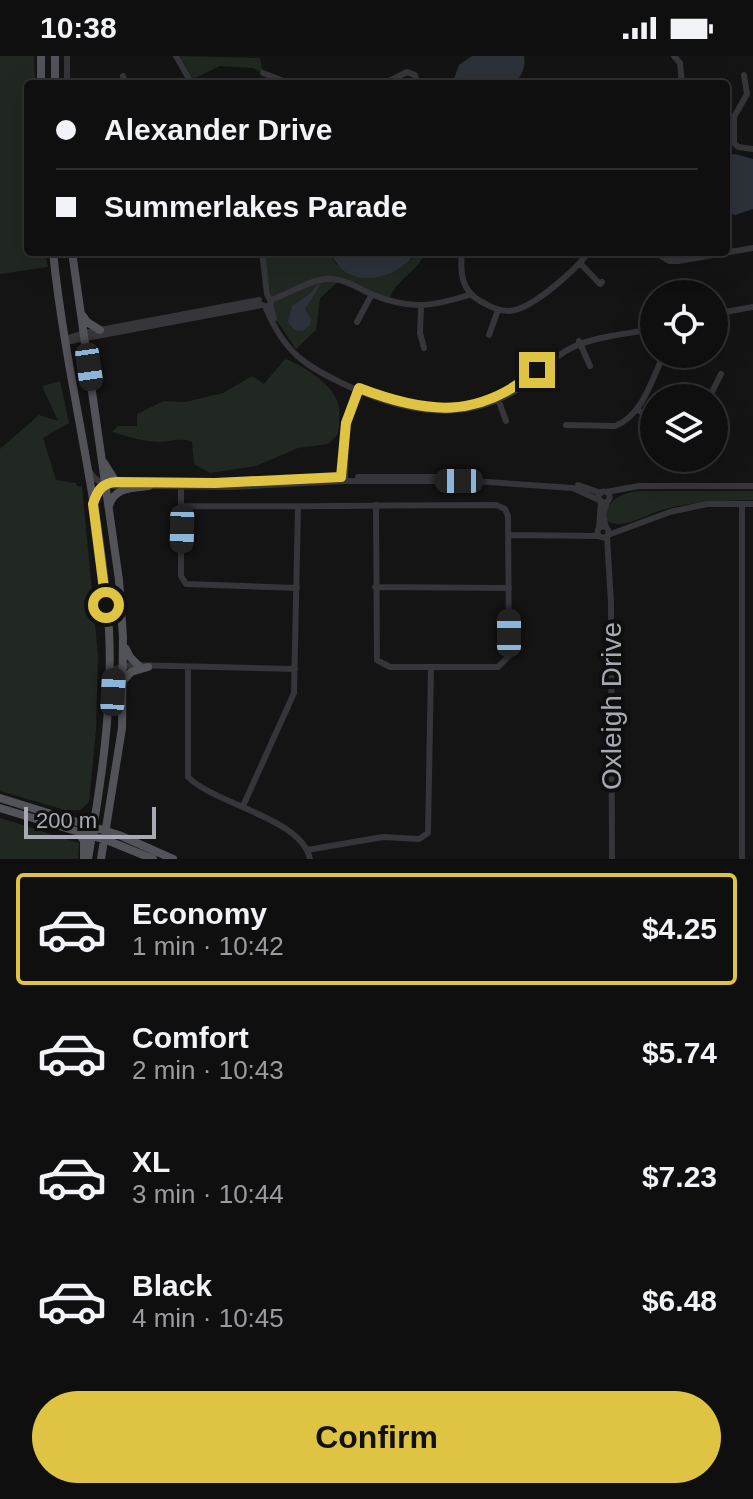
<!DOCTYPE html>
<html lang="en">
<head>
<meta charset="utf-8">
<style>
  body { margin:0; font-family:Arial,sans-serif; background:#181819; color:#f1f3f6; height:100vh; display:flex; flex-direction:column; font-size:30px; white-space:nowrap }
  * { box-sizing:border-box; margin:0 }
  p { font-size:26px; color:#9b9c9f }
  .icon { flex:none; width:44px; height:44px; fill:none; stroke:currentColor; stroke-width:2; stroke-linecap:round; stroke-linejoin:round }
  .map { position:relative; height:803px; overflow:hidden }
  .sheet { display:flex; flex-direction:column; background:#0f0f10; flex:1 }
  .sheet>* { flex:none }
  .banner { position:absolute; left:24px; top:24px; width:706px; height:176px; border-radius:8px; box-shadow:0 8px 32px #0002,0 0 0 2px #2f2f30; display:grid; align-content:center; height:176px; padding:0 32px; background:#0f0f10 }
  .controls { position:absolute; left:640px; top:224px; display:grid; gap:16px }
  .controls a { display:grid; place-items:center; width:88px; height:88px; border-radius:50%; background:#0f0f10; box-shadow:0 8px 32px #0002,0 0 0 2px #2f2f30; font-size:40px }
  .scale { position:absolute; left:24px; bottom:20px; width:132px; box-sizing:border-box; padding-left:8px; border:4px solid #a7a9b4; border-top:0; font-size:22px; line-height:28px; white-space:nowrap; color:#a7a9b4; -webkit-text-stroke:6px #0f0f10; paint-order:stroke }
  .end { position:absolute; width:36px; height:36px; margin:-18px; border:10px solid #dfc342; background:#111; box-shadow:0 0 0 4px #111 }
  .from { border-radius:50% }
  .car { position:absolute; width:24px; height:48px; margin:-24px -12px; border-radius:10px; box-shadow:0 0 6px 2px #0007; background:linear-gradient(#222 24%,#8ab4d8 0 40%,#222 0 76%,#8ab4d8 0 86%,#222 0) }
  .banner b { display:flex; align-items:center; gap:28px; height:76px; font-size:30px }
  .banner b+b { border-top:2px solid #2f2f30 }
  .banner i { width:20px; height:20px; background:#f1f3f6 }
  ul { padding:14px 0 0; list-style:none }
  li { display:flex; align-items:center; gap:24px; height:112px; margin:0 16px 12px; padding:0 16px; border:4px solid transparent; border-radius:8px }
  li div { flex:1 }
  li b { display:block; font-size:30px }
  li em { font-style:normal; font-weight:600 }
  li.active { border-color:#dfc342 }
  li>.icon { width:72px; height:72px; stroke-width:1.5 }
  .primary-button { display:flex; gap:16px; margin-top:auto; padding:16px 32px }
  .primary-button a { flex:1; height:92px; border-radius:48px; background:#dfc342; color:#111; font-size:32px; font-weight:600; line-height:92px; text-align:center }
  .status { display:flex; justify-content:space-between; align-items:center; height:56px; padding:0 40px; background:#0f0f10; direction:ltr }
  .status svg { height:22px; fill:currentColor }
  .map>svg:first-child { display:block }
  .green { fill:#212822 }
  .water { fill:#2d323a }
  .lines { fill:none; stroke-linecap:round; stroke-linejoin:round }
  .minor { stroke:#35353a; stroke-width:6 }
  .major { stroke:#525259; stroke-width:8 }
  .route { stroke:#dfc342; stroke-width:10 }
  .labels { text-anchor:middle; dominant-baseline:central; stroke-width:8; stroke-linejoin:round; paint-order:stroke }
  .street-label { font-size:28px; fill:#a7a9b4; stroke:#0f0f10 }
</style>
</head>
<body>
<div class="status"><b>10:38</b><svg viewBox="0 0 49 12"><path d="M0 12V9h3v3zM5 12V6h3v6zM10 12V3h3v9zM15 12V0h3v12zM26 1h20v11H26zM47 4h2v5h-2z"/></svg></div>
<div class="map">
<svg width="753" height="803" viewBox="0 0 753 803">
  <rect width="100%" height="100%" fill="#141415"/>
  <path class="green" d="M0 0H34L35 28H28V196H45L48 211 0 218Z
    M180 0 260 2 263 17 253 12 220 10 193 23Z
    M263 196H327L337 209 411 204 416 196H425C419 216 397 221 389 244L340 224 320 242 316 274 296 293 275 262Z
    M285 303C303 309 336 330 339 351 340 359 339 369 338 378L328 388 298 392 256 410 210 417 194 408 192 386C180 381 171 386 159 386 143 385 127 381 112 376L118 370H137V358L164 345 185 346 223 337 252 320 264 328Z
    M60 325 69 367 43 382 56 424 76 427 77 430H82L98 600 96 674 89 746 80 754H65L0 735V393L39 359 58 365 42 330Z
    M638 435H753V444C721 445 690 445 659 455 645 460 619 475 606 464 605 444 621 438 638 435Z
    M0 762 79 787 78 803H0Z"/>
  <path class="water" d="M472 0H524C526 12 522 19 514 28H452L459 9Z
    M735 98 753 103V153L735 159 729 157 726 148V100Z
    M327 196H416C401 218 368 231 344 215 337 209 334 202 327 196Z
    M321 228 305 253 311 263 310 269 303 275 294 274 288 266 292 250 311 237 317 229Z"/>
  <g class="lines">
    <path class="minor" d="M176 0 192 28
      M674 0 680 7 682 28
      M263 17 291 28
      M744 19 747 38 734 61V87L738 91 753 93
      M123 20 125 28
      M67 28V0
      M383 28 407 16 415 19 417 28
      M610 28 617 27
      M262 196 267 238 271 246
      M462 196C460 216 461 234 480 245 490 250 497 255 509 255 532 254 575 214 589 196
      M655 196 669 205H678L753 192
      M580 207 600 228 602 226
      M271 244C288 238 306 226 324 223 342 221 356 231 371 238 409 254 431 251 469 239
      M270 248 274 263
      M265 250C284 297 305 310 350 331 404 356 464 368 518 333 537 321 551 302 571 292 596 280 627 278 654 273
      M421 251 420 277 424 292
      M714 258 753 251
      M357 266 372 238
      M489 279 498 254
      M65 283 84 277 259 244
      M579 285 590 310
      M65 286 262 249
      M497 340 506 365
      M709 342 721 318
      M638 354 654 364
      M714 365 717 364
      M566 369 615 370C643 359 652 323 664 298
      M89 415C100 432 113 430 132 430
      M358 421H467
      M345 425 346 367 359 332
      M115 426H151
      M215 427 279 424
      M181 428V520L186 528 297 532
      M578 429 601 437
      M147 430 230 431 345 425H473L573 432 599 444
      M598.5 441a5.5 5.5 0 1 1 11 0a5.5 5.5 0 1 1-11 0Z
      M606 436 639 430H753
      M742 448V803
      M182 450C287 451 391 449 496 449L505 453 508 460 509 600 498 611H390L377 604 376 449
      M597.5 476a5.5 5.5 0 1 1 11 0a5.5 5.5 0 1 1-11 0Z
      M606 471 603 459 607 446
      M599 472 601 445
      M508 479 599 480
      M608 479 670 456 707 448H753
      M607 480 611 547 612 803
      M375 531 509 532
      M188 611V721C216 749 302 762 310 803
      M113 636 115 613 130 609 295 613
      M243 750 294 637 298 451
      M307 794 383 781 419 783 428 777 431 611"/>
    <path class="major" d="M41 0V28
      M55 0V28
      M53 196C66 323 101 447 109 574 113 651 101 727 88 803
      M72 196 119 524 123 581 122 672 101 803
      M83 260 87 266 100 274
      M104 407 116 426
      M109 450C114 431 133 432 149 430
      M126 593 130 601 139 610
      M125 623 131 616 148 611
      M0 742 119 779 173 803
      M0 752 109 785 153 803
      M77 775 84 785V803"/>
  </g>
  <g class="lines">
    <path class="route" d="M106 549 93 448C97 435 102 427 116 426L215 427 341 421 346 367 359 332C427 358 478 364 537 314"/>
  </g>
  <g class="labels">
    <g class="street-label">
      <text transform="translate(611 650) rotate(-90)">Oxleigh Drive</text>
    </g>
  </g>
</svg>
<div class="controls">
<a><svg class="icon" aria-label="locate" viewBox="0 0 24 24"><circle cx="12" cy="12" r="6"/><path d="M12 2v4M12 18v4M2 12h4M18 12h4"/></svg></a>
<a><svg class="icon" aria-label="layers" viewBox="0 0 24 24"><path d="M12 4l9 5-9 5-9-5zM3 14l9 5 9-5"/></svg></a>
</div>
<div class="scale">200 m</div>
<i class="end from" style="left:106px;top:549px"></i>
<i class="end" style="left:537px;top:314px"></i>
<i class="car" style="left:89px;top:311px;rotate:172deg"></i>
<i class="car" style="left:459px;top:425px;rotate:270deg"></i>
<i class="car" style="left:182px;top:473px;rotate:181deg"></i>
<i class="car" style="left:509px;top:577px;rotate:0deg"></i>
<i class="car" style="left:113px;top:636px;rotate:3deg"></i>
<div class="banner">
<b><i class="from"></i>Alexander Drive</b>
<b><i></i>Summerlakes Parade</b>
</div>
</div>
<section class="sheet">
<ul>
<li class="active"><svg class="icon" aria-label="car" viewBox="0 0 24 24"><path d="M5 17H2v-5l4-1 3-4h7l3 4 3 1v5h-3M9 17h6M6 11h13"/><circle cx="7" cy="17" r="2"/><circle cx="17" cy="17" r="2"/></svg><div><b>Economy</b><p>1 min · 10:42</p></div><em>$4.25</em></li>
<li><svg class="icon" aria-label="car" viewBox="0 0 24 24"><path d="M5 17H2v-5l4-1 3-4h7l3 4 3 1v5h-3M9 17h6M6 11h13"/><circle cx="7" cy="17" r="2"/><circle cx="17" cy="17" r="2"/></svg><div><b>Comfort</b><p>2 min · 10:43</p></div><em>$5.74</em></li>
<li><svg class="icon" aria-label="car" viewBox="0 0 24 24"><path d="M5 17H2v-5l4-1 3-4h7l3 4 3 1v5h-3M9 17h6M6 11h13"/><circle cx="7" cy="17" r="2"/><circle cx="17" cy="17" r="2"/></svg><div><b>XL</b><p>3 min · 10:44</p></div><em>$7.23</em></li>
<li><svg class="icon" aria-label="car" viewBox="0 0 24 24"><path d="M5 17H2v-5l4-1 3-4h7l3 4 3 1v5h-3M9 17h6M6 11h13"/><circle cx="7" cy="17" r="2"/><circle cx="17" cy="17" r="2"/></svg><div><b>Black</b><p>4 min · 10:45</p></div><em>$6.48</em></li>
</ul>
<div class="primary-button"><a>Confirm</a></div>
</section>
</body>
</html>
